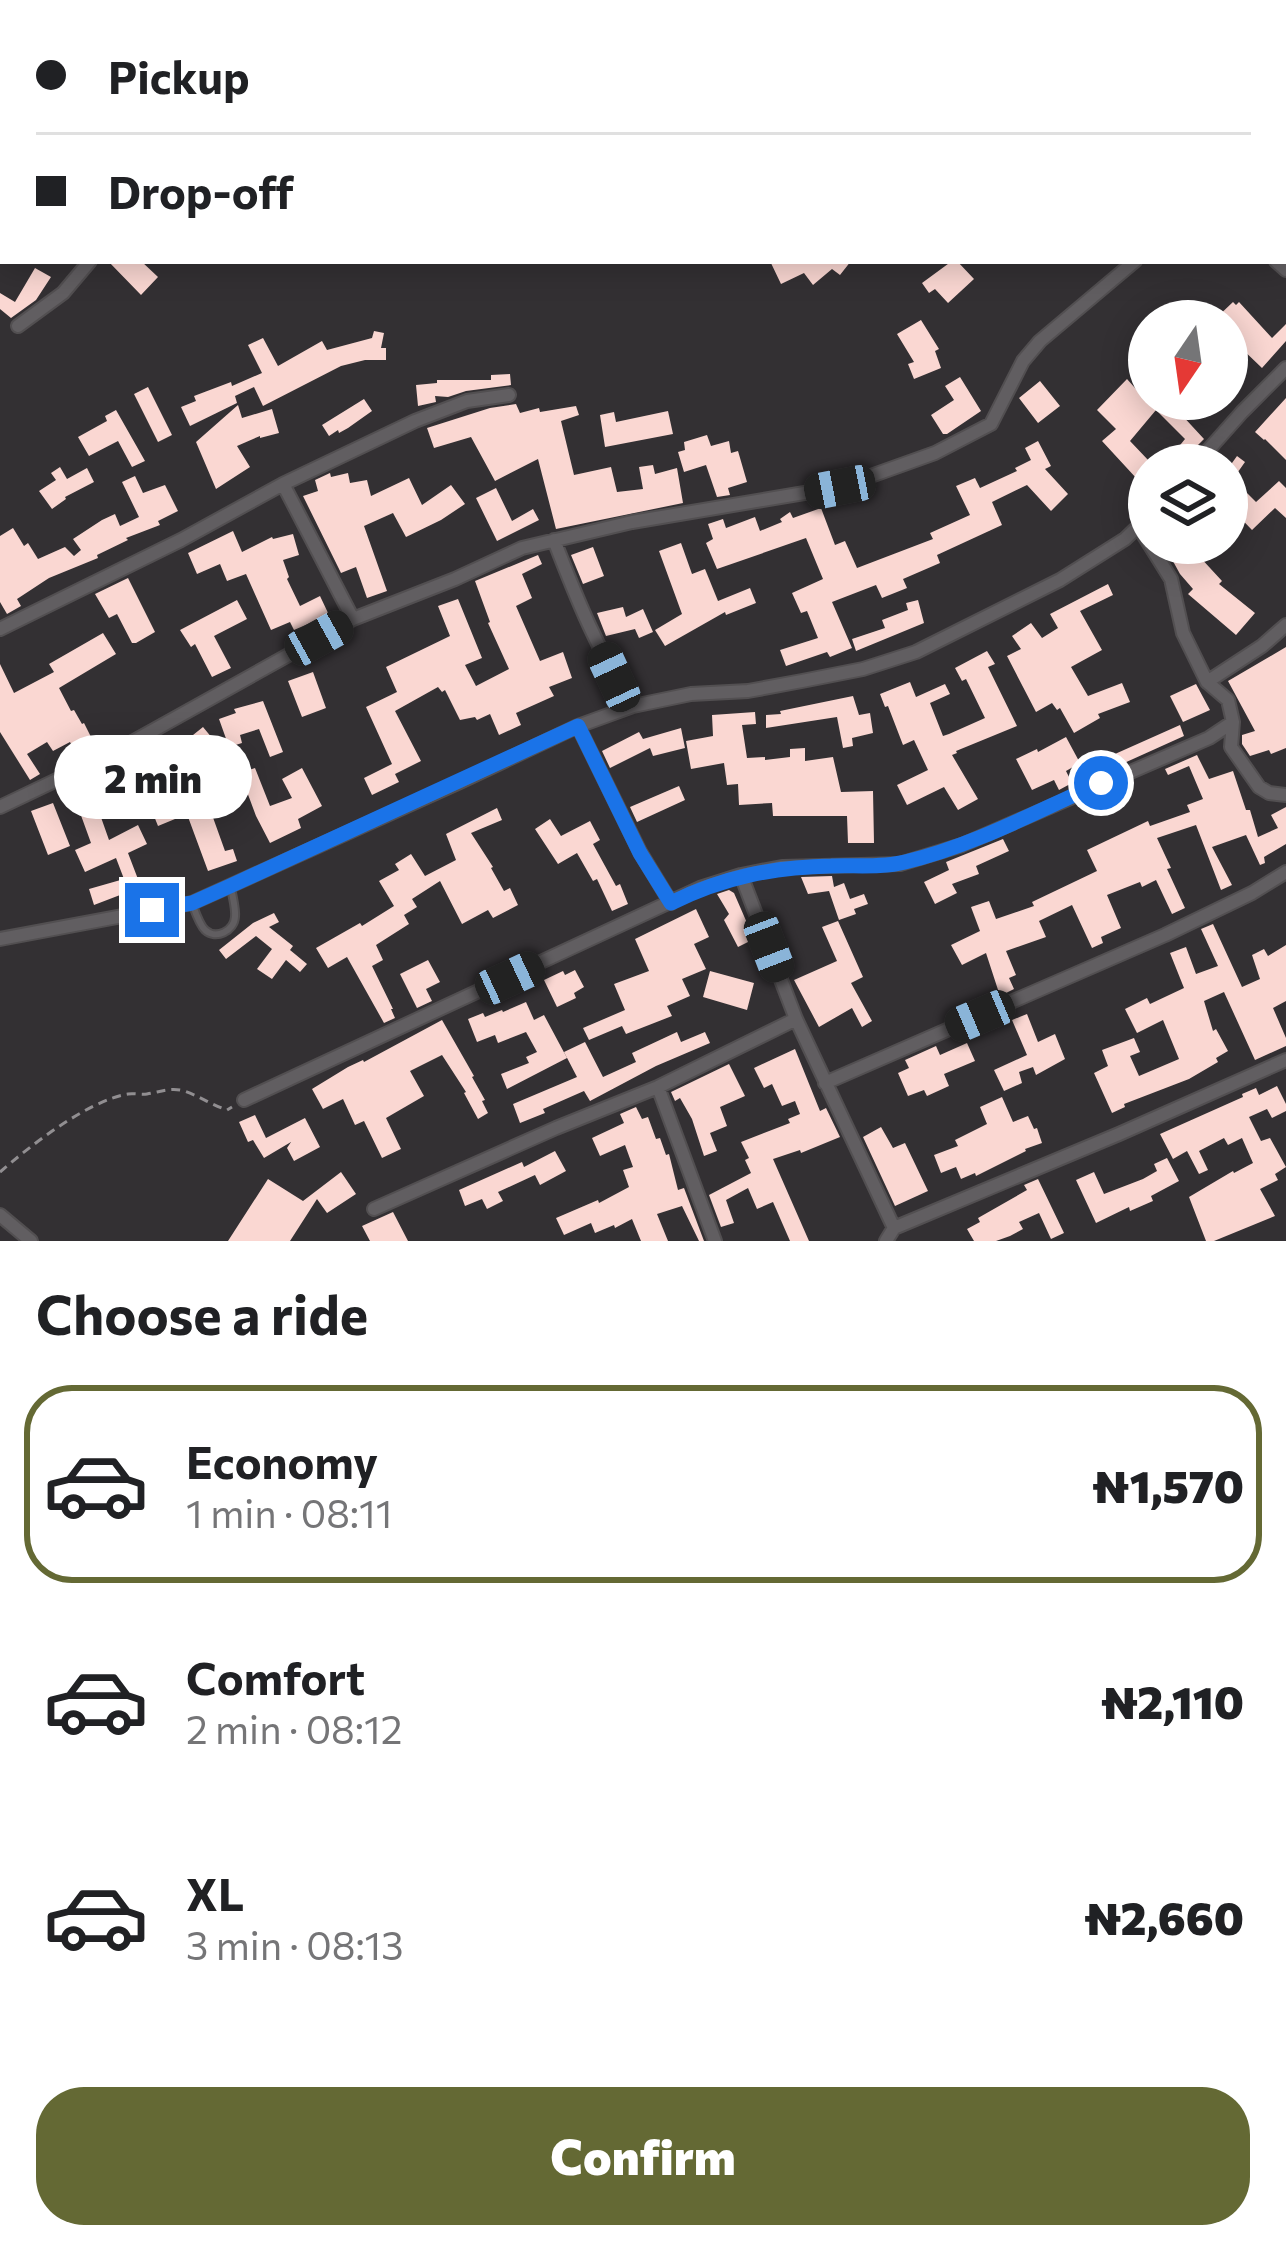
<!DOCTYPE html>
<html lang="en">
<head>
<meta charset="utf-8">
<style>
  body { margin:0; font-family:Commissioner,sans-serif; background:#f2f2f2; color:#202124; height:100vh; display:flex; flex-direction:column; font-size:45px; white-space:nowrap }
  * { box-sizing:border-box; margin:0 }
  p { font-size:39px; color:#757577 }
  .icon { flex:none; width:66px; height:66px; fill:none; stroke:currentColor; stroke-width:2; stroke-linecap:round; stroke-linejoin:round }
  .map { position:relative; height:1241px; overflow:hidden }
  .side { display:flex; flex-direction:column; background:#fff; flex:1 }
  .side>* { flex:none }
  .top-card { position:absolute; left:0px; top:0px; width:1287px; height:264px; box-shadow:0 6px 30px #0003; display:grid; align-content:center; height:264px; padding:0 36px; background:#fff }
  .needle { width:78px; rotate:193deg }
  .controls { position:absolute; left:1128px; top:300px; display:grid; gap:24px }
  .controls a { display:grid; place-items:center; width:120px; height:120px; border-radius:50%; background:#fff; box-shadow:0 6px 30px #0003; font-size:60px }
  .end { position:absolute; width:54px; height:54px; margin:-27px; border:15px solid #1a73e8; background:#fff; box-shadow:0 0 0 6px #fff }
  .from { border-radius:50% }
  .bubble { position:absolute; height:84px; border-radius:42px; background:#fff; box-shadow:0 6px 30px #0003; font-size:39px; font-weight:800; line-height:84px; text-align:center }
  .car { position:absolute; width:36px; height:72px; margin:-36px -18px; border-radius:15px; box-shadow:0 0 9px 3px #0007; background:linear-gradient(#222 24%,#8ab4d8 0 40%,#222 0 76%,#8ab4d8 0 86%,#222 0) }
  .top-card b { display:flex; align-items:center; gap:42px; height:114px; font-size:45px }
  .top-card b+b { border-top:3px solid #e0e0e0 }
  .top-card i { width:30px; height:30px; background:#202124 }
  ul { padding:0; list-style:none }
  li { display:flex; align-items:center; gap:36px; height:198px; margin:0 24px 18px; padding:0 12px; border:6px solid transparent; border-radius:48px }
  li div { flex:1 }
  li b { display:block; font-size:45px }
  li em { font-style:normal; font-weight:800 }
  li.selected { border-color:#646934 }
  li>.icon { width:108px; height:108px; stroke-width:1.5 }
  h2 { padding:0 36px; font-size:54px; line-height:144px }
  .action { display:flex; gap:24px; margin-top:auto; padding:24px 36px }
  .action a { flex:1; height:138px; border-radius:48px; background:#646934; color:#fff; font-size:48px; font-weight:800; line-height:138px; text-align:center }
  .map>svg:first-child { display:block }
  .building { fill:#fad7d2 }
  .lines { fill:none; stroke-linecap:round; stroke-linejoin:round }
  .service-casing { stroke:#524f51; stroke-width:10 }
  .minor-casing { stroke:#524f51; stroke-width:16 }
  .path { stroke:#918e91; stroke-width:3; stroke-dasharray:9 6; stroke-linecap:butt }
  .service { stroke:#615e61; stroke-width:6 }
  .minor { stroke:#615e61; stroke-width:12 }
  .route { stroke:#1a73e8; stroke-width:15 }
</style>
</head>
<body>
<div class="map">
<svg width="1286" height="1241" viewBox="0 0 1286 1241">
  <rect width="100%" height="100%" fill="#333033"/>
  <path class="building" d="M108 261H141L158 277 141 295Z
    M770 261H851L840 275 832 269 813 285 804 273 781 284Z
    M952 261H957L974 279 948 303 935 289 929 293 922 283Z
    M35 268 51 277 36 300 11 318 0 309V293L15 302Z
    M1233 302 1236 305 1239 302 1272 338 1286 324V341L1262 368 1238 345 1227 356V321H1213Z
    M921 320 939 349 935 351 941 368 914 379 908 364 914 362 897 334Z
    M374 331 384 333 381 348H386V360H365L341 366 263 406 254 387 235 396 237 403 190 426 181 407 196 401 194 396 231 382 232 386 262 373 248 345 263 338 278 366 322 341 327 350 372 338Z
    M510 374 511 385 466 391 448 397 435 396 436 402 418 406 416 385 437 383V380H491V375Z
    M960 377 981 411 947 434H943L931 415 954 400 945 386Z
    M1127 379 1143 397 1149 391V399H1167L1204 439 1186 457 1184 465H1164L1185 439 1156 410 1130 441 1149 461V492L1102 441 1116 429 1097 410Z
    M1040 381 1060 406 1038 423 1019 398Z
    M148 387 172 435 158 442 134 394Z
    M1286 398V460L1265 439 1264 440 1255 432Z
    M364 399 372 411 348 428 339 433 338 430 329 436 322 425Z
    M516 404 520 413 539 408 540 412 576 406 579 415 561 421 574 475 611 467 617 492 643 489 639 467 653 465 655 474 677 468 683 503 556 529 538 459 495 481 471 437 434 448 427 428 490 408Z
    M238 405 242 418 272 409 279 433 260 438V436L237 446 250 467 216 489 196 442Z
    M116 410 145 461 132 467 118 441 89 456 78 437 107 421 105 416Z
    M668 411 673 434 605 447 600 415 614 412 616 422Z
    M707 435 711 446 729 441 731 453 738 451 747 482 728 488 730 495 717 497 706 465 684 472 678 452 685 450 684 442Z
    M1038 441 1051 466 1045 469 1068 494 1051 511 1027 485 992 502 1002 525 937 555 940 563 903 579 907 588 882 598 876 585 832 602 852 648 830 657 827 652 786 666 780 650 818 638 807 611 801 613 792 593 823 579 806 538 717 569 706 543 713 539 708 524 723 519 726 528 755 517 760 531 782 522 780 519 790 512 793 518 821 508 835 545 845 541 857 568 933 539 930 533 970 515 956 486 975 478 980 488 1017 471 1015 468 1031 460 1025 448Z
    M1237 456 1245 462 1233 479 1256 502 1279 481 1286 488V518L1275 508 1252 530 1227 504V470Z
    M60 467 67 479 87 468 94 482 65 497 66 499 52 509 39 491 56 480 51 473Z
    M330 473 331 477 348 473 350 483 367 480 371 496 409 478 422 505 451 485 465 504 441 520 406 537 393 513 364 526 387 591 367 598 356 567 341 573 303 496 318 491 315 480Z
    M135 476 143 493 165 485 178 511 158 521 160 525 126 538 128 540 97 555 98 558 49 578 17 599 21 606 7 614 0 602V536L13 528 24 546 28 543 38 559 65 547 74 556 81 550 73 539 102 520 115 514 120 526 139 517 122 482Z
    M496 488 512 521 533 509 539 520 497 541 476 498Z
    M233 531 242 552 272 537 273 539 293 534 299 555 283 560 289 577 287 579 300 606 320 596 329 615 294 630 290 622 271 630 246 574 227 581 220 564 197 574 188 553Z
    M681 543 692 574 705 569 718 601 750 588 756 603 726 615 725 612 665 646 655 630 682 614 659 551Z
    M1163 543H1187L1222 581 1219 584 1255 613 1236 635 1188 594 1193 589 1180 574Z
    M593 547 604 576 583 584 571 555Z
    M538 555 542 564 522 574 532 598 516 606 540 661 563 652 572 678 549 687 554 696 516 713 521 725 499 735 490 714 477 720 475 717 460 720 445 690 442 692 438 687 395 711 421 761 395 774 399 782 372 795 364 778 392 764 366 707 397 692 386 667 450 636 438 606 458 599 482 658 465 665 476 686 509 669 488 623 490 622 475 581Z
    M128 578 155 632 136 643H132L117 614 109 618 95 594Z
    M1108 584 1113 595 1080 611 1102 650 1071 667 1088 696 1122 683 1130 702 1098 714 1100 718 1074 733 1060 708 1057 710 1052 703 1036 712 1007 656 1021 649 1012 636 1031 623 1042 638 1058 628 1050 614Z
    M237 600 247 619 214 636 231 668 212 677 195 644 191 647 180 630Z
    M918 600 924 623 856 651 852 639 885 628 882 620 908 610 906 603Z
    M623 607 626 617 643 609 653 632 639 638 635 629 606 636 597 613Z
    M103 633 116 654 59 688 71 711 74 710 82 724 84 723 97 749 78 757 70 742 53 751 47 742 27 754 40 774 30 780 0 732V664L14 693 54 672 49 664Z
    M1286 647V748L1271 754 1269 750 1250 756 1242 744V735L1255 731 1228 681Z
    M987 651 995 664 988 667 1017 726 956 751 957 753 952 755 978 799 958 810 944 787 907 805 897 785 928 770 914 740 903 745 888 706 885 707 880 694 910 682 916 697 945 684 950 694 930 703 943 736 949 734 985 718 966 679 962 681 955 668Z
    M313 672 326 708 302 717 288 681Z
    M1196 684 1210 710 1183 722 1170 696Z
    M853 696 859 715 870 713 873 733 852 738 853 746 843 748 837 717 766 728V715L781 714 780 711Z
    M263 701 283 752 270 757 259 729 240 735 242 743 229 747 219 719 236 713 234 709Z
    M755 712 756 724 742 725 747 758 765 757V760L790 757V749L805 748V761L833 757 841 792 873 791 874 843H848L847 816H773L772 803 739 805 738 784 727 785 724 763 691 769 686 741 713 736 712 715Z
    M1180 725 1184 736 1102 773 1097 762Z
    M203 727 222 750 206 764 217 779 204 788 186 764 201 753 188 739Z
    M681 728 685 748 653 756 650 748 610 768 602 751 639 732 643 739Z
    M1066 737 1080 763 1066 771 1072 783 1059 790 1054 780 1032 790 1016 759 1037 749 1038 752Z
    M1197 755 1209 779 1233 771 1246 810H1250L1258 837 1278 828 1271 815 1286 807V844L1264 857 1265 863 1260 865 1246 835 1212 847 1232 885 1221 890 1196 825 1157 838 1171 868 1167 869 1185 908 1172 914 1156 880 1142 887 1140 882 1107 895 1121 928 1101 937 1103 943 1092 948 1072 905 1039 921 1046 937 1006 951 1016 975 1009 978 1014 989 1000 996 986 953 962 965 951 945 980 931 971 907 989 901 996 919 1034 906 1032 902 1097 871 1087 850 1148 821 1150 826 1190 812 1187 805 1203 799 1189 766 1168 775 1165 769Z
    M139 757 156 786 158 785 175 819 158 826 144 791 141 792 125 765Z
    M106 768 120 795 97 806 109 840 138 825 147 844 128 853 141 887 94 905 89 889 124 879 116 858 85 872 75 850 91 843 70 785Z
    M255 768 270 806 292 798 282 779 302 768 322 806 298 819 301 828 270 843 256 816 240 773Z
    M679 786 685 800 637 822 630 807Z
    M206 798 225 851 233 849 237 861 208 871 184 806Z
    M53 803 70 846 48 855 31 811Z
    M497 808 502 820 471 833 493 867 491 868 504 891 510 888 518 905 493 918 488 910 462 924 440 881 412 899 417 907 404 915 409 924 376 945 383 960 372 966 393 1009H391L395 1018 384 1023 347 957 328 968 316 948 360 923 362 926 394 906 379 881 399 870 395 864 411 854 425 876 456 860 446 834Z
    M550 819 561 836 590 821 600 840 593 844 616 886 620 884 628 904 612 911 597 879 593 881 577 853 558 864 535 829Z
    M1003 839 1009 851 976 866 979 874 952 884 957 893 935 904 924 882 949 870 946 862Z
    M832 876 834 887 844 883 850 899 864 894 868 904 854 909 856 914 839 920 829 891 808 894 801 877Z
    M729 890 734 893 754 939 738 947 724 920 729 914 717 894Z
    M696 909 709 937 694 944 706 969 682 979 690 996 667 1006 672 1016 626 1034 622 1026 589 1040 583 1028 625 1010 614 984 649 971 635 939Z
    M274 913 279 922 269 927 293 946 290 950 307 964 300 972 286 960 272 979 257 969 272 949 256 936 226 959 219 950 253 923Z
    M838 921 863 977 851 983 872 1021 862 1027 852 1008 819 1027 794 980 837 961 822 927Z
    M1213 924 1242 987 1260 979 1252 955 1264 949 1268 956 1286 945V1001L1273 1008 1286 1038V1046L1255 1060 1224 992 1204 1001 1213 1031 1216 1029 1228 1051 1216 1058 1218 1062 1189 1079 1124 1104 1125 1107 1112 1113 1094 1073 1108 1066 1102 1050 1134 1038 1140 1052 1130 1056 1139 1076 1179 1059 1163 1020 1137 1033 1125 1009 1147 998 1150 1004 1184 988 1170 953 1186 947 1196 974 1218 966 1201 929Z
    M428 960 440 982 426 989 432 1001 417 1008 400 974Z
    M575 970 584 987 574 993 576 998 557 1007 544 980 563 971 565 975Z
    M710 971 754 983 747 1010 703 997Z
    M526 1002 534 1020 544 1015 567 1058 507 1089 501 1074 529 1063 526 1057 537 1052 526 1032 498 1043 495 1035 477 1042 468 1019 483 1013 485 1017 502 1010 503 1012Z
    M1027 1014 1038 1042 1055 1034 1065 1059 1036 1075 1033 1067 1019 1072 1022 1083 1004 1091 994 1070 1027 1055 1012 1020Z
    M442 1020 474 1076 472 1077 485 1100 482 1101 488 1113 478 1119 464 1093 466 1092 442 1055 410 1071 424 1096 386 1118 401 1149 382 1158 364 1121 355 1125 343 1099 323 1109 312 1089 348 1067 363 1060 364 1062Z
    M677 1032 681 1042 705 1032 710 1043 656 1066 590 1101 584 1091 543 1109 545 1113 520 1123 513 1104 577 1077 564 1052 585 1042 603 1077 636 1062 632 1053Z
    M967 1043 975 1061 944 1074 949 1086 927 1096 924 1090 908 1096 898 1073 909 1068 905 1060 936 1046 940 1055Z
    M795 1049 820 1111 826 1108 840 1137 801 1153 800 1150 773 1159 809 1241H790L773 1202 757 1209 748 1188 726 1200 734 1223 721 1227 709 1195 751 1173 745 1160 749 1158 741 1142 790 1123 788 1119 800 1114 795 1101 782 1106 772 1084 764 1088 754 1068Z
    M729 1064 745 1096 720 1107 727 1126 710 1133 717 1151 704 1156 692 1119 680 1098 675 1101 671 1092Z
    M1277 1086 1286 1104V1111L1272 1118 1267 1109 1249 1117 1261 1141 1270 1138 1286 1167 1275 1174 1278 1180 1260 1189 1275 1216 1214 1241H1206L1189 1197 1233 1171 1234 1173 1253 1163 1242 1138 1228 1145 1224 1138 1199 1151 1208 1170 1199 1174 1187 1151 1173 1159 1160 1134 1243 1097 1242 1094 1256 1088 1259 1095Z
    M1002 1097 1013 1122 1028 1116 1034 1129 1037 1128 1042 1143 1025 1149 1026 1151 976 1176 975 1173 961 1179 956 1167 941 1173 934 1155 958 1146 955 1140 987 1124 980 1107Z
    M636 1107 642 1119 648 1117 656 1139 660 1138 666 1155 669 1154 678 1190 684 1188 704 1241H699L682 1206 657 1214 668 1241H641L632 1219 615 1228 614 1225 595 1233 591 1223 564 1235 556 1218 598 1200 599 1203 629 1187 623 1170 633 1167 625 1145 600 1156 592 1138 624 1123 620 1114Z
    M255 1115 266 1138 305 1118 320 1147 294 1161 287 1148 291 1142 264 1158 253 1140 248 1142 239 1122Z
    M881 1127 893 1148 905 1143 928 1191 895 1206 863 1137Z
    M555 1151 566 1171 540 1185 535 1175 498 1192 503 1201 487 1209 482 1199 465 1206 459 1190 522 1162 524 1167Z
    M1167 1158 1179 1181 1151 1196 1153 1201 1130 1211 1129 1207 1096 1223 1076 1180 1094 1172 1104 1194 1143 1179 1157 1171 1154 1164Z
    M341 1172 356 1194 327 1213 317 1199 290 1241H228L268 1179 303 1201Z
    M1038 1179 1064 1233 1051 1239 1039 1213 1019 1222 1023 1229 1010 1236 996 1241H974L967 1229 980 1222 978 1218 1027 1190 1024 1185Z
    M393 1212 408 1241H370L362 1226Z"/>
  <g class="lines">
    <defs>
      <path id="service" d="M192 903C195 911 199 924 205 930 216 940 234 931 235 917 236 908 232 895 231 887"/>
      <path id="minor" d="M6 0 9 3
        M1015 0 1018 3
        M1260 0 1263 3
        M275 3 277 0
        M468 3 471 0
        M661 3 662 0
        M1284 26 1286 29
        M1284 144 1286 142
        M1276 261 1286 270
        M18 326 63 293 90 261
        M1195 465 1242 412 1286 368
        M283 484 353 619
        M554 540C576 597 599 654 633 706
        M0 629 181 540 283 484 415 421 467 401 509 395
        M1207 682 1262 646 1286 625
        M1233 722 1231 747 1259 787 1269 793 1286 795
        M578 726 640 852 671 903
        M0 807 109 755 353 619 455 579 522 548 632 522 840 487 935 453 991 424 1023 361 1040 341 1135 261
        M741 875 796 1019 894 1228 886 1241
        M0 939 192 903 460 782 578 726 633 706 691 694 748 691 802 681 863 669 916 652 1060 580 1125 539 1149 516
        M825 1083 1165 935 1252 893 1286 872
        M658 1087 715 1241
        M244 1100 700 888 741 875 782 867 900 864 962 845 1209 738 1233 722 1228 700 1207 682 1183 633 1171 579 1138 526
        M374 1209 556 1128 658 1087 796 1019
        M0 1215 31 1241
        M894 1228 1119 1134 1286 1060"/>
    </defs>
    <use href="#service" class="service-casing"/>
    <use href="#minor" class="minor-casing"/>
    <path class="path" d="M0 1172C30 1146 87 1101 128 1094 134 1093 141 1095 147 1094 160 1092 171 1087 184 1091 199 1096 212 1105 227 1110L232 1107"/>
    <use href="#service" class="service"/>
    <use href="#minor" class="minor"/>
  </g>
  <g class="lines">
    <path class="route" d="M152 910 192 903 230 886 578 726 640 853 671 903C723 877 774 867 831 866 855 865 882 868 905 862 973 846 1037 811 1101 783"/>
  </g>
</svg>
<div class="controls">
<a><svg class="needle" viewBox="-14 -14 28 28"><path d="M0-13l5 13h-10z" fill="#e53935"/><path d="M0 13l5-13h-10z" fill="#757577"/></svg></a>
<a><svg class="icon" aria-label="layers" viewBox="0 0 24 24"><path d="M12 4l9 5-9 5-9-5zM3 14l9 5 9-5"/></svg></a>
</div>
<i class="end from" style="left:1101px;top:783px"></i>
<i class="end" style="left:152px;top:910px"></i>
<div class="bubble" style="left:54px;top:735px;width:198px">2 min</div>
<i class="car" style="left:840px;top:487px;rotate:259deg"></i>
<i class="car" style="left:319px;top:638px;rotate:61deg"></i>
<i class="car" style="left:614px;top:677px;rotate:335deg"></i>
<i class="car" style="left:769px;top:947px;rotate:159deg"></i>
<i class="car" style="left:510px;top:978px;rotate:65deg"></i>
<i class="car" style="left:980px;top:1016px;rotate:247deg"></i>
<div class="top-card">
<b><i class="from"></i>Pickup</b>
<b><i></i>Drop-off</b>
</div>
</div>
<section class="side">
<h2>Choose a ride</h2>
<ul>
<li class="selected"><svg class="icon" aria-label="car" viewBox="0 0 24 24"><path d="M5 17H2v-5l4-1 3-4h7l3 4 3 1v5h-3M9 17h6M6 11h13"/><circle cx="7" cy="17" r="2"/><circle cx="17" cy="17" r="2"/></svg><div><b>Economy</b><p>1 min · 08:11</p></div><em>₦1,570</em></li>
<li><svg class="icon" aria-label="car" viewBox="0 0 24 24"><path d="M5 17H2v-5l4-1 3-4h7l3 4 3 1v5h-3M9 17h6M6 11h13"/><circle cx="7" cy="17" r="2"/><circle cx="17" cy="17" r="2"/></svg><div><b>Comfort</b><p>2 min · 08:12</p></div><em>₦2,110</em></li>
<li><svg class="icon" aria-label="car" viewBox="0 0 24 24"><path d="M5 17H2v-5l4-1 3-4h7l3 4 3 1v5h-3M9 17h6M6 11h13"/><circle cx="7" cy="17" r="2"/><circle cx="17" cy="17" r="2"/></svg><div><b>XL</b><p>3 min · 08:13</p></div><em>₦2,660</em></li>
</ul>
<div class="action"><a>Confirm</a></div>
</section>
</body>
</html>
